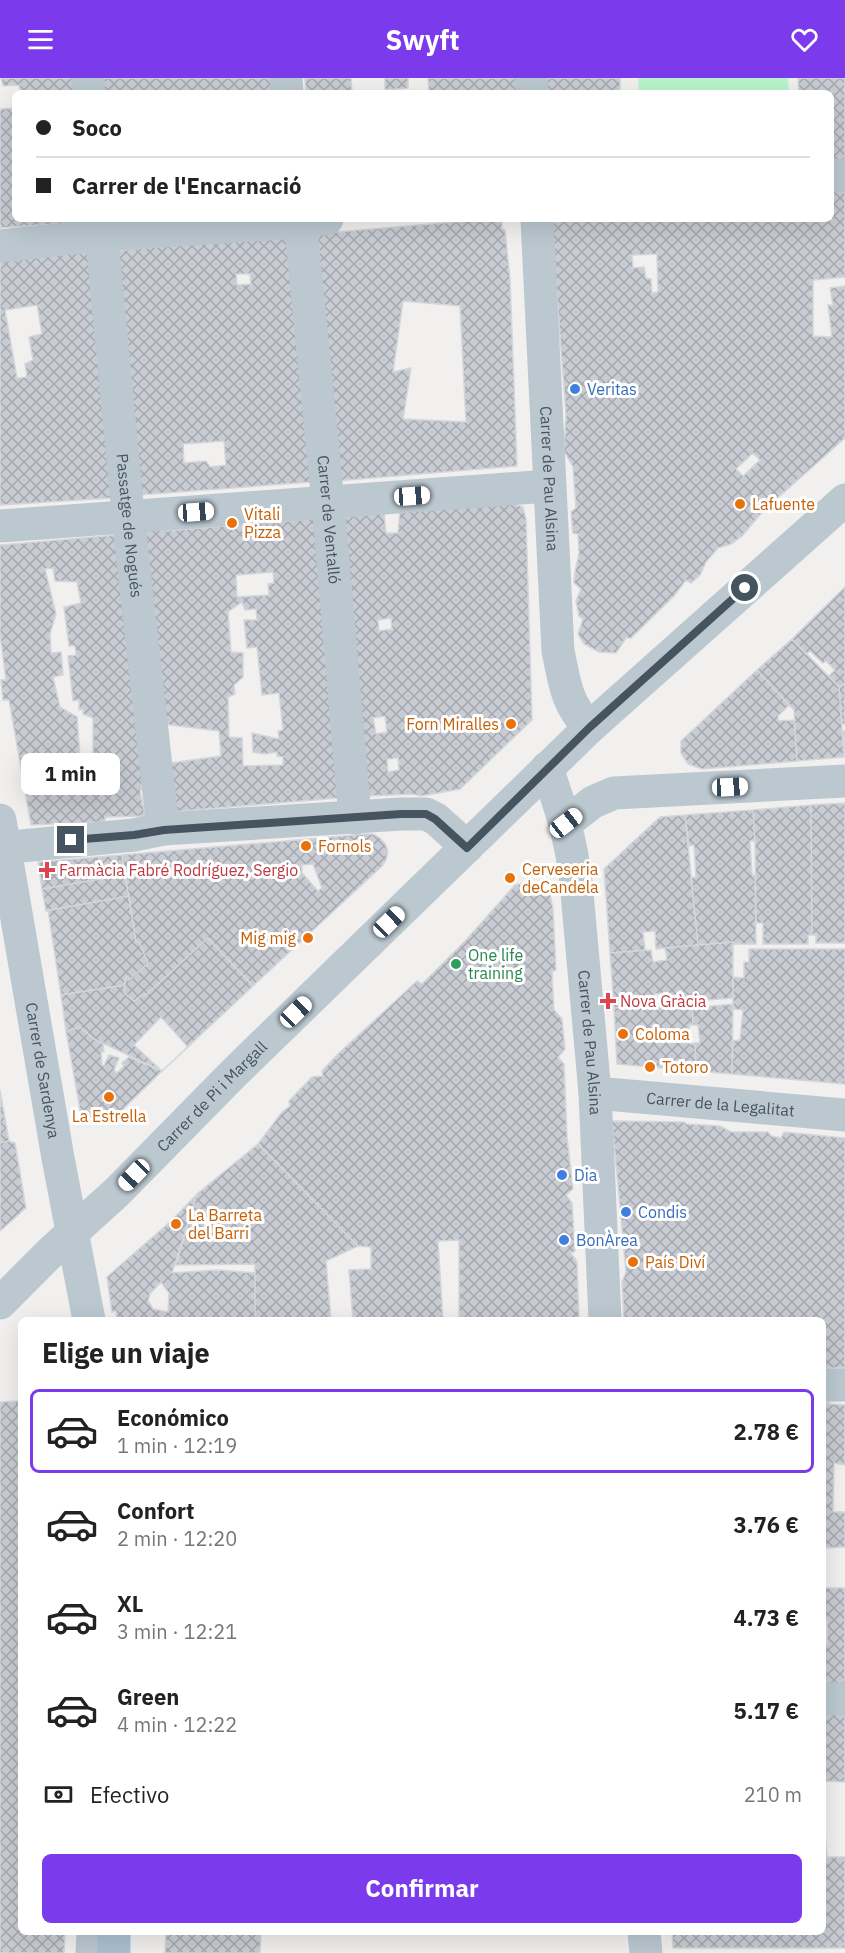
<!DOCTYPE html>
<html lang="es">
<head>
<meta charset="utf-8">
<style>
  body { margin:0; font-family:"IBM Plex Sans",sans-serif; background:#f6f6f6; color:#222; height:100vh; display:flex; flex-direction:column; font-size:22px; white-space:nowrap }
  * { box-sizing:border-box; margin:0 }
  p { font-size:20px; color:#767676 }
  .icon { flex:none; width:33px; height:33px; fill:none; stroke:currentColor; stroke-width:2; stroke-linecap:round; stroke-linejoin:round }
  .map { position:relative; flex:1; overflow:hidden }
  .side { position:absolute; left:18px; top:1239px; width:808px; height:618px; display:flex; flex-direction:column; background:#fff; border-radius:9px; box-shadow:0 6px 24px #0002 }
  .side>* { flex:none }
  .hud { position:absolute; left:12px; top:12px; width:822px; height:132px; border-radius:9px; box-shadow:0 6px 24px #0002; display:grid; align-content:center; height:132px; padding:0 24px; background:#fff }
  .end { position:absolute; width:27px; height:27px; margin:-14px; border:8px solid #45545f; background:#fff; box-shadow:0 0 0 3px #fff }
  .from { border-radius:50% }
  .bubble { position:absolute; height:42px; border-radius:9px; background:#fff; box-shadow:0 6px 24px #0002; font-size:20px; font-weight:700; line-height:42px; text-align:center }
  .car { position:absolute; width:18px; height:36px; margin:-18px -9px; border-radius:8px; box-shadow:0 0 4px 2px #0007; background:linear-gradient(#fff 24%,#345 0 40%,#fff 0 76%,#345 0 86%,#fff 0) }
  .hud b { display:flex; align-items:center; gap:21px; height:57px; font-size:22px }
  .hud b+b { border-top:2px solid #e0e0e0 }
  .hud i { width:15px; height:15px; background:#222 }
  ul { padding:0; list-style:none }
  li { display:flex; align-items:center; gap:18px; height:84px; margin:0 12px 9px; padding:0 12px; border:3px solid transparent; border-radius:9px }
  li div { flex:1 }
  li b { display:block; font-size:22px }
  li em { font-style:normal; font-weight:700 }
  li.selected { border-color:#7c3aed }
  li>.icon { width:54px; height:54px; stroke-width:1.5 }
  h2 { padding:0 24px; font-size:27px; line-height:72px }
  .pay { display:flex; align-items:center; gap:15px; height:66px; padding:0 24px; font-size:22px }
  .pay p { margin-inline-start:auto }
  .cta { display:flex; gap:12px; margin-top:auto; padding:12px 24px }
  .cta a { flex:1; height:69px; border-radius:9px; background:#7c3aed; color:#fff; font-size:24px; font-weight:700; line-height:69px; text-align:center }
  header { display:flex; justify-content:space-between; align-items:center; height:78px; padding:0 24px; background:#7c3aed; color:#fff; font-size:27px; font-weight:700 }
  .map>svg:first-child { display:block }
  .pitch { fill:#b9f4cd }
  .building { fill:url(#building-cross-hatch); stroke:#d3d6db; stroke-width:1.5; fill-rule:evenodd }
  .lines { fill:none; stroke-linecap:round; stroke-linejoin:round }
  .minor { stroke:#bbc8d0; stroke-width:33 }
  .major { stroke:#acc0d1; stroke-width:33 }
  .route { stroke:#45545f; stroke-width:8 }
  .shop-dot { fill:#3f7fe0; stroke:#fff; stroke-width:2 }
  .food-dot { fill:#e8710a; stroke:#fff; stroke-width:2 }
  .health-dot { fill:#e0444e; stroke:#fff; stroke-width:2 }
  .leisure-dot { fill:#2e9e5b; stroke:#fff; stroke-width:2 }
  .labels { text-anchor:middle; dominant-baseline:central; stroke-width:6; stroke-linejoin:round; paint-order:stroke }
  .shop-label { font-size:16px; fill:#366cbe; stroke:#fff; text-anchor:start }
  .street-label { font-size:16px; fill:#45545f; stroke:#fff }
  .food-label { font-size:16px; fill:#c56008; stroke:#fff; text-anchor:start }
  .health-label { font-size:16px; fill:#be3a42; stroke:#fff; text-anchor:start }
  .leisure-label { font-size:16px; fill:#27864d; stroke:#fff; text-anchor:start }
</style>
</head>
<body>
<header><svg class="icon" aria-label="menu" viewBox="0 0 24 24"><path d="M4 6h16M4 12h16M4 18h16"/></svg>Swyft<svg class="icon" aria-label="heart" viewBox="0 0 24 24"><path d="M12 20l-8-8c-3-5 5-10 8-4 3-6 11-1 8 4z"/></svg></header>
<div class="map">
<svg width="845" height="1875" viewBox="0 0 845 1875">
  <defs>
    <pattern id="building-cross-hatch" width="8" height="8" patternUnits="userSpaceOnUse" patternTransform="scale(1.5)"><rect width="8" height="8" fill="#c9ccd2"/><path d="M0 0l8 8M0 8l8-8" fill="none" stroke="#a5a8ae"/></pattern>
  </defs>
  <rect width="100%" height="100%" fill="#f2efef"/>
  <path class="pitch" d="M638 0H788L789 15H639Z"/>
  <path class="building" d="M1 0H73L75 15H21L19 7 3 8Z
    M101 0H273L275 15H103Z
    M305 0H351L352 15H306Z
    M385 0H408V10L385 12Z
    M428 0H522L523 15H429Z
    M546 0H620V15H548Z
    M798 0H845V84L831 85V15H799Z
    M15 30V141H86L84 144 0 150V31Z
    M845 110V199L813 202V258L832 259 828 227H833L830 210 845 208V360L764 432 742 458 731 466 718 470 706 484 700 497 691 505 686 502 674 518 631 560H626L616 575 599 574 584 566 578 556 583 541 579 538 576 523 581 511 574 505 575 493 579 476 578 456 573 455 571 434 576 430 573 389 564 373 566 336 551 141H831V111ZM657 176 658 214 652 215 651 201 646 200 644 189 633 190 632 177ZM753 375 760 382 743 398 736 391Z
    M489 141H502V151L505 152 510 201 517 388 336 403 314 156ZM403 223 460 228 466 344 403 341 411 290 393 294Z
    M288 155 311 404 139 417 116 173ZM236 196H250L251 206 237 207ZM224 363 226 387 210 389 206 383 184 385 183 366Z
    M88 173 112 420 0 427V179ZM37 227 42 256 29 259 33 282 25 286 27 299 17 300 5 232Z
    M504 422 523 429 526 441 532 642 460 711 421 718 413 716 367 718 344 439 384 434 386 455H398L400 431ZM391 540 392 551 379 553 378 542ZM385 638 387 654 376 656 373 640ZM398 680 399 692 388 694 387 681Z
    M312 441 315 442 338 720 170 734 164 686 221 678 219 653 163 646 144 451 156 448 164 453ZM273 494 274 505 268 506 269 517 237 519 236 497ZM242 524 245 532 256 531 257 542H244L247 570 257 569 262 617 279 615 283 652 278 653 279 661 252 655 253 674 265 676 277 674V678L283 679V687L243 688 242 660 229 659 228 619 235 616 234 607 243 599V575L231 574 228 534Z
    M117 457 144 701 140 714 145 736 144 738 105 739V744L31 747 9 622H3L1 602H6L0 556V467ZM53 490 55 503 77 504 81 525 64 529 69 568H75L76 577 68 578 73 623 79 622V632L83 631V636L93 640V676L80 679 77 639 60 629 53 599 63 597 61 574 51 575 50 556 56 536 45 491Z
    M845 509V606L839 609 829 598 835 592 826 583 823 585 810 573 806 576 792 561Z
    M792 561 839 609 844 679 797 683 794 632 757 592Z
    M757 592 789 627 778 638V643L794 642 797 683 702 691 688 686 681 675V663Z
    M845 606V646H842L839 609Z
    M843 653H845L844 679Z
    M845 725V865H816V857H812L811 727Z
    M811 727 812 857H808V866H763V845H756L755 763 753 732Z
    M753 732 755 763H750L752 797H755L756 866H733V864L698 867 691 800 696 799 694 767 689 768 685 737Z
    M685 737 698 867 656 871 655 853 643 854 645 872 610 875 604 791 660 739Z
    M366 756H373L380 760 385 766 388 773 386 782 382 788 253 908 208 860 147 916 142 917 134 923 124 915 125 900 128 898 129 902 148 885 139 864H136L122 777ZM313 786 322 810 318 813 302 795V787Z
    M122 777 124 797 42 811 38 784Z
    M124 797 129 818 46 833 42 811Z
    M529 804 550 816 553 831 556 892 552 894 554 932 562 941 565 971 558 979 564 986 567 1059 573 1111 566 1117 572 1125 575 1173 571 1175 577 1184 579 1242H459V1162L438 1163 443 1242H353L349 1192 371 1191V1169L358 1168 258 1066 282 1034 290 1028 289 1023 312 999 323 998 322 993 338 976 417 903 422 906 466 862 515 807Z
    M129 818 136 864H139L148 885 129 902 128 898 125 900V907L61 917 48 832Z
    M208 860 253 908 162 993 94 961 80 949 66 953 61 917 125 907 124 915 134 923 142 917 147 916Z
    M733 864V920L669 925 668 915 654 916 655 927 614 930 610 875 651 872 653 884 667 882 665 870Z
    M749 871H845V1006L732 996 733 963 740 962 743 932 733 931V899L744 900V884H749Z
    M692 923 693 947H689L690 966 695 965 696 993 617 986 614 930Z
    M733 926 732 996 696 993 695 965H700L698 947H693L692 930Z
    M161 939 188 969 162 993 134 967Z
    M80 949 94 961 103 966 104 974H101L102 987 104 988 109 977 119 980 114 992 117 995 124 988 122 985 129 979 162 993 120 1034 108 1043 101 1045 90 1044 81 1037 66 953Z
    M0 1012 9 1063 0 1065Z
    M612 1043 684 1044 687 1046 720 1048 731 1054H768L771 1058 781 1060 784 1054 845 1060V1290H824V1242H624L622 1204 626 1194Z
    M9 1063 15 1065 26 1130 0 1153V1065Z
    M258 1066 358 1168 326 1183 331 1242H255V1186L176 1187 197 1116Z
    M197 1116 172 1195 218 1192 255 1195V1242H117L116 1233 112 1234 107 1199 171 1143ZM161 1204 169 1215 168 1234 153 1231 148 1223 150 1216Z
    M824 1322 831 1326 845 1327V1387L834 1385 833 1434H845V1469L824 1470Z
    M21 1323V1854H65L64 1875H0V1324Z
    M824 1510H845V1606H824V1565H827V1543L824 1542Z
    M824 1635H845V1704L824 1703Z
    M824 1742 827 1779H845V1870H673L672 1854H824Z
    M166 1854H261L260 1875H165Z"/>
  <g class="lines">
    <g class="minor">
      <path d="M88 0 89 15"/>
      <path d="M286 0 287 15"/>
      <path d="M531 0 532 15"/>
      <path d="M831 98 845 97"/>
      <path id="s1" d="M100 141 130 456 163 751"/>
      <path id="s2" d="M300 141 328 425 355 740"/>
      <path id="s3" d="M537 141 558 573C565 607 566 624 589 650"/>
      <path d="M0 168 101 157 284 145 300 141H327"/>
      <path d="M0 448 549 408"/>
      <path id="s4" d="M547 690C561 731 571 761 576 804L595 1015 605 1242"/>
      <path id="s5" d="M0 742 58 1080 89 1242"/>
      <path d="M566 745 593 724 614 715 845 703"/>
      <path d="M0 770 134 757 163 751 401 736H426L436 741 467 769"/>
      <path id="s6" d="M595 1015 845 1037"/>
      <path id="s7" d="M0 1225 52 1173 117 1114 234 995 589 650 845 422"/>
      <path d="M824 1307H845"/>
      <path d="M824 1621H845"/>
      <path d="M644 1854 646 1875"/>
      <path d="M92 1875 93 1854"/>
    </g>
    <path class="major" d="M114 1875V1854"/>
  </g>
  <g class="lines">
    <path class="route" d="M71 762 134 757 164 752 401 736H426L435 741 467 770 589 650 745 510"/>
  </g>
  <g class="shop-dot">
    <circle cx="575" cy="311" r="6"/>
    <circle cx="562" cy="1097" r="6"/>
    <circle cx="626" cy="1134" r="6"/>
    <circle cx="564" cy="1162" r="6"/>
  </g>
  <g class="food-dot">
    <circle cx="740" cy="426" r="6"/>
    <circle cx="232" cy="445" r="6"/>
    <circle cx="511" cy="646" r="6"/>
    <circle cx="306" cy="768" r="6"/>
    <circle cx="510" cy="800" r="6"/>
    <circle cx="308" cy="860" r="6"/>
    <circle cx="623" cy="956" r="6"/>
    <circle cx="650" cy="989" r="6"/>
    <circle cx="109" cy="1019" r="6"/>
    <circle cx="176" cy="1146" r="6"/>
    <circle cx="633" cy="1184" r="6"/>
  </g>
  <g class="health-dot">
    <path d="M44 783h6v6h6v6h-6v6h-6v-6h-6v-6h6z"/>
    <path d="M605 914h6v6h6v6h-6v6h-6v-6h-6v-6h6z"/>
  </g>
  <circle class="leisure-dot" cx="456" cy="886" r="6"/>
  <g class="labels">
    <g class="shop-label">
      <text x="587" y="311">Veritas</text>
      <text x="574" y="1097">Dia</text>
      <text x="638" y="1134">Condis</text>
      <text x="576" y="1162">BonÀrea</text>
    </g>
    <g class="street-label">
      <text stroke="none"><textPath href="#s3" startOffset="260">Carrer de Pau Alsina</textPath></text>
      <text stroke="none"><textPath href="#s2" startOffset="302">Carrer de Ventalló</textPath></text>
      <text stroke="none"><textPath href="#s1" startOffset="308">Passatge de Nogués</textPath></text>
      <text stroke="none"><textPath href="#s4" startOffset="279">Carrer de Pau Alsina</textPath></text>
      <text stroke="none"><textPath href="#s5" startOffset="254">Carrer de Sardenya</textPath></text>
      <text stroke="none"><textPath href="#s7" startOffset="296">Carrer de Pi i Margall</textPath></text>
      <text stroke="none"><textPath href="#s6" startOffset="126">Carrer de la Legalitat</textPath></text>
    </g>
    <g class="food-label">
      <text x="752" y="426">Lafuente</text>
      <text x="244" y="436">Vitali<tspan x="244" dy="18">Pizza</tspan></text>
      <text x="499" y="646" text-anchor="end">Forn Miralles</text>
      <text x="318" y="768">Fornols</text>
      <text x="522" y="791">Cerveseria<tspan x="522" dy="18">deCandela</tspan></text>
      <text x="296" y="860" text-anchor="end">Mig mig</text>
      <text x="635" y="956">Coloma</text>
      <text x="662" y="989">Totoro</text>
      <text x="109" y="1038" text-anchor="middle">La Estrella</text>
      <text x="188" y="1137">La Barreta<tspan x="188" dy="18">del Barri</tspan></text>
      <text x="645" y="1184">País Diví</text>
    </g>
    <g class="health-label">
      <text x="59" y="792">Farmàcia Fabré Rodríguez, Sergio</text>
      <text x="620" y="923">Nova Gràcia</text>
    </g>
    <g class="leisure-label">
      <text x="468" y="877">One life<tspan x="468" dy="18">training</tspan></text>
    </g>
  </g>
</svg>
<i class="end from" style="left:745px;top:510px"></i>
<i class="end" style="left:71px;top:762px"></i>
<div class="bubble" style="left:21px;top:675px;width:99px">1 min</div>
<i class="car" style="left:412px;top:418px;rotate:86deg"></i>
<i class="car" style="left:196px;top:434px;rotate:86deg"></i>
<i class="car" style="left:730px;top:709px;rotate:87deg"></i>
<i class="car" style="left:566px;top:745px;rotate:52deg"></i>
<i class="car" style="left:389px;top:844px;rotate:46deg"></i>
<i class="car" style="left:296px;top:934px;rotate:46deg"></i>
<i class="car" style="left:134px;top:1097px;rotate:224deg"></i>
<div class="hud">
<b><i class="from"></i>Soco</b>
<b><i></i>Carrer de l'Encarnació</b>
</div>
<section class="side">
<h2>Elige un viaje</h2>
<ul>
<li class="selected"><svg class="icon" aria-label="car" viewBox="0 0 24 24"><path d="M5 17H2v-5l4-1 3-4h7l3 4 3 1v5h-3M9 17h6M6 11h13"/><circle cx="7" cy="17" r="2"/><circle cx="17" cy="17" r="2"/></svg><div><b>Económico</b><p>1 min · 12:19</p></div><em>2.78 €</em></li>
<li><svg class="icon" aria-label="car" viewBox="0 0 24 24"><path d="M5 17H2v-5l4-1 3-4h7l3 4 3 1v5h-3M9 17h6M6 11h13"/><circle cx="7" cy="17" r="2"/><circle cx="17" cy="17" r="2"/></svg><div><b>Confort</b><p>2 min · 12:20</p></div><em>3.76 €</em></li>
<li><svg class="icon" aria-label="car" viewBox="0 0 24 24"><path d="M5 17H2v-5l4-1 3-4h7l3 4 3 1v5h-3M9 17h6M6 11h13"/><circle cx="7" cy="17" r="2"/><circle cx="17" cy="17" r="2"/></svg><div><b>XL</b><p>3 min · 12:21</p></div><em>4.73 €</em></li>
<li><svg class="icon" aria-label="car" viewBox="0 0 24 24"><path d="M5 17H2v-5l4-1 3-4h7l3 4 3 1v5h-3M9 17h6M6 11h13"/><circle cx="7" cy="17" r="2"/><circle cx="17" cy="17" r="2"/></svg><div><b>Green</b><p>4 min · 12:22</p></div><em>5.17 €</em></li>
</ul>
<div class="pay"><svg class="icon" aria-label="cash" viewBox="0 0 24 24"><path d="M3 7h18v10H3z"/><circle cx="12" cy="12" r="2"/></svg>Efectivo<p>210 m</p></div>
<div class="cta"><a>Confirmar</a></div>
</section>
</div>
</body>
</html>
